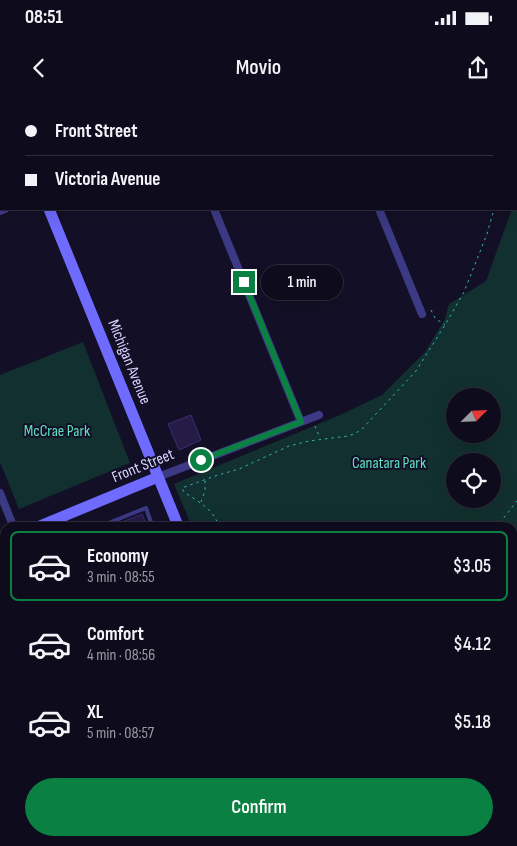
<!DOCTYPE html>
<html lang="en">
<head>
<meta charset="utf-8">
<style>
  body { margin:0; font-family:"Sofia Sans Condensed",sans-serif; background:#1c1929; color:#f1f3f6; height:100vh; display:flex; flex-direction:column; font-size:19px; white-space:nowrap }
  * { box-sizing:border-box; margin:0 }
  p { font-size:16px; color:#9b9ba3 }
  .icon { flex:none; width:28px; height:28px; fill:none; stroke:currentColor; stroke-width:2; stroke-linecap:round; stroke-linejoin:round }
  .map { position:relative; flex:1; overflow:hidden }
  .side { position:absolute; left:0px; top:422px; width:518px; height:324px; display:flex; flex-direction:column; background:#0e0b1c; border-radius:15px 15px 0 0; box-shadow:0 5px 20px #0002,0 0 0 1px #2e2b3b }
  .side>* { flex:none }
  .hud { position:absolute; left:0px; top:0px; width:518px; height:110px; box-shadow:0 5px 20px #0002,0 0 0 1px #2e2b3b; display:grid; align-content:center; height:110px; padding:0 25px; background:#0e0b1c }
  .needle { width:32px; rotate:66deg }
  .controls { position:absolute; left:446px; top:288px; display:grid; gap:10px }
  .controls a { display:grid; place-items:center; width:55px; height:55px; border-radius:50%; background:#0e0b1c; box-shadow:0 5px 20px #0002,0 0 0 1px #2e2b3b; font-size:25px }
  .end { position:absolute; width:22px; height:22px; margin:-11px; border:6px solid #0b8043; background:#fff; box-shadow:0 0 0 2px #fff }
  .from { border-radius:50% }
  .bubble { position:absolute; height:35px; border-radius:18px; background:#0e0b1c; box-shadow:0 5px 20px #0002,0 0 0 1px #2e2b3b; font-size:16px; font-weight:600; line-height:35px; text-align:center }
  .hud b { display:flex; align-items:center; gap:18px; height:48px; font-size:19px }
  .hud b+b { border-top:1px solid #2e2b3b }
  .hud i { width:12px; height:12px; background:#f1f3f6 }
  ul { padding:9px 0 0; list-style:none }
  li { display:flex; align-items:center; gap:15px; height:70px; margin:0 10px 8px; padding:0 15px; border:2px solid transparent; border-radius:8px }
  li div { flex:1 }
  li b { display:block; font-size:19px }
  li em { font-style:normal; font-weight:600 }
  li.current { border-color:#0b8043 }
  li>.icon { width:45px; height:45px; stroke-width:1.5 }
  .button { display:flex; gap:10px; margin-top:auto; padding:10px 25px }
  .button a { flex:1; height:58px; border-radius:30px; background:#0b8043; color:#fff; font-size:20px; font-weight:600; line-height:58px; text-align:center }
  .status { display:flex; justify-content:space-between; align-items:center; height:35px; padding:0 25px; background:#0e0b1c; direction:ltr }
  .status svg { height:14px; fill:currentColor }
  header { display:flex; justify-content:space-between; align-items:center; height:65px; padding:0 25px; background:#0e0b1c; font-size:22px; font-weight:600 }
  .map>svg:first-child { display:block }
  .green { fill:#12302f; fill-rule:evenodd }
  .building { fill:#241b47; stroke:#3b2d73 }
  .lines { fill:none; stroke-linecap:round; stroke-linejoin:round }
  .path { stroke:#2fb8b0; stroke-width:1; stroke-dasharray:2.5 4; stroke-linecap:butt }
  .lane { stroke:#3d3a85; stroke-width:4 }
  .street { stroke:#3d3a85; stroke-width:8 }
  .secondary { stroke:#6f6bff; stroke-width:11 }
  .route { stroke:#0b8043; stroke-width:6 }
  .labels { text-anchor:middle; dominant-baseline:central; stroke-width:4; stroke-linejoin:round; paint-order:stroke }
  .street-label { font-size:16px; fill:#d9d4ff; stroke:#130f26 }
  .park-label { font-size:16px; fill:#5fe0c0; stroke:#130f26 }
</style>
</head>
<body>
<div class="status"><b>08:51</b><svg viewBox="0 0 49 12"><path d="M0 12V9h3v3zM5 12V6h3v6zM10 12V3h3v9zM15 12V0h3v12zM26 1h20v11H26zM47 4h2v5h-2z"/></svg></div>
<header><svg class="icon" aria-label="back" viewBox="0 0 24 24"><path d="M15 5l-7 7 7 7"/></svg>Movio<svg class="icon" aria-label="share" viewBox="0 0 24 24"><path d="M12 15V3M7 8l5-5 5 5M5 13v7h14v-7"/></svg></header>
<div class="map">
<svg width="517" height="746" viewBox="0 0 517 746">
  <rect width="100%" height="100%" fill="#130f26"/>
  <path class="green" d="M517 87V746H320L318 741H512V428L192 427 174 384 340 315 382 295 425 252 445 219 449 204 486 181 512 109H516ZM455 296H492V334H455ZM455 361H492V399H455Z
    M83 242 130 363 19 409 0 362V275Z
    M5 731V741H295L297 746H0V732Z"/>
  <path class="building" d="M191 315 201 340 179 350 168 324Z
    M142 414 148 428H107Z"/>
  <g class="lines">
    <path class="path" d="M508 1V0
      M431 210 435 218 445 225
      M315 326 320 338
      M201 402 205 391V380
      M219 428C215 409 198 402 184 392L182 388 215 376 239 369 289 346 309 341 348 336 354 334 361 330 416 271 445 225 464 192 487 134 494 109
      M496 428 517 401
      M512 544 515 554 517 594
      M512 677 517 665
      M512 740 517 738
      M328 741 329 746
      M478 746 509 743 511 741"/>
    <path class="lane" d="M96 428 146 408 153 428
      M0 486 5 484"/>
    <path class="street" d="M170 0V1
      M335 0V1
      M268 1 271 0
      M214 109 301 322
      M379 109 422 214
      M0 111 5 109
      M158 377 319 315
      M0 393 14 428
      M0 630 5 628"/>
    <path class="secondary" d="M4 0 5 1
      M49 109 179 428
      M35 428 158 377
      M0 442 5 440
      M306 741 308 746"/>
  </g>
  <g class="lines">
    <path class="route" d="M201 360 301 322 244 182"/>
  </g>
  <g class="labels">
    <g class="street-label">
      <text transform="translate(129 262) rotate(68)">Michigan Avenue</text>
      <text transform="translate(143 366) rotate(-22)">Front Street</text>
    </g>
    <g class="park-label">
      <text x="57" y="331">McCrae Park</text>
      <text x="389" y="363">Canatara Park</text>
    </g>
  </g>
</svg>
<div class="controls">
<a><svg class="needle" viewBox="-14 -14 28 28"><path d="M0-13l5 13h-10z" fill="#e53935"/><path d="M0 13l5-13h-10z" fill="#9b9ba3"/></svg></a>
<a><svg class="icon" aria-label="locate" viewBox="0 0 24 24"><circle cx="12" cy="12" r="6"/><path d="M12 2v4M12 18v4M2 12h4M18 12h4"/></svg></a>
</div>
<i class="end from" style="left:201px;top:360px"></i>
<i class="end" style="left:244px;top:182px"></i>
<div class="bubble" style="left:261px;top:165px;width:82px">1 min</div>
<div class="hud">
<b><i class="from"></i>Front Street</b>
<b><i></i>Victoria Avenue</b>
</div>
<section class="side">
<ul>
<li class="current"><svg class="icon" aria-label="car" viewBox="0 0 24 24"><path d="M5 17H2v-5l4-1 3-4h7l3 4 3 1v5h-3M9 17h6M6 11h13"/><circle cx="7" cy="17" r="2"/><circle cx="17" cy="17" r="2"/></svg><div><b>Economy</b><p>3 min · 08:55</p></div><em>$3.05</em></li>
<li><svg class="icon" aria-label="car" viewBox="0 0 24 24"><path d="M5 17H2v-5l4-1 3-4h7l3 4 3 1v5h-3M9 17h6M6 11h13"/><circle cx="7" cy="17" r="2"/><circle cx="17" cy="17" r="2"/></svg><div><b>Comfort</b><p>4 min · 08:56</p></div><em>$4.12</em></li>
<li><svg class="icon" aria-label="car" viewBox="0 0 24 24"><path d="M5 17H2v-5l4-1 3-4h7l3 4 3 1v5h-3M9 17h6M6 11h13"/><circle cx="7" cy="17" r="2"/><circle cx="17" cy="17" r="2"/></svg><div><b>XL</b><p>5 min · 08:57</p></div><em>$5.18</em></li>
</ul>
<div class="button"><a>Confirm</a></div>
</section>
</div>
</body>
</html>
